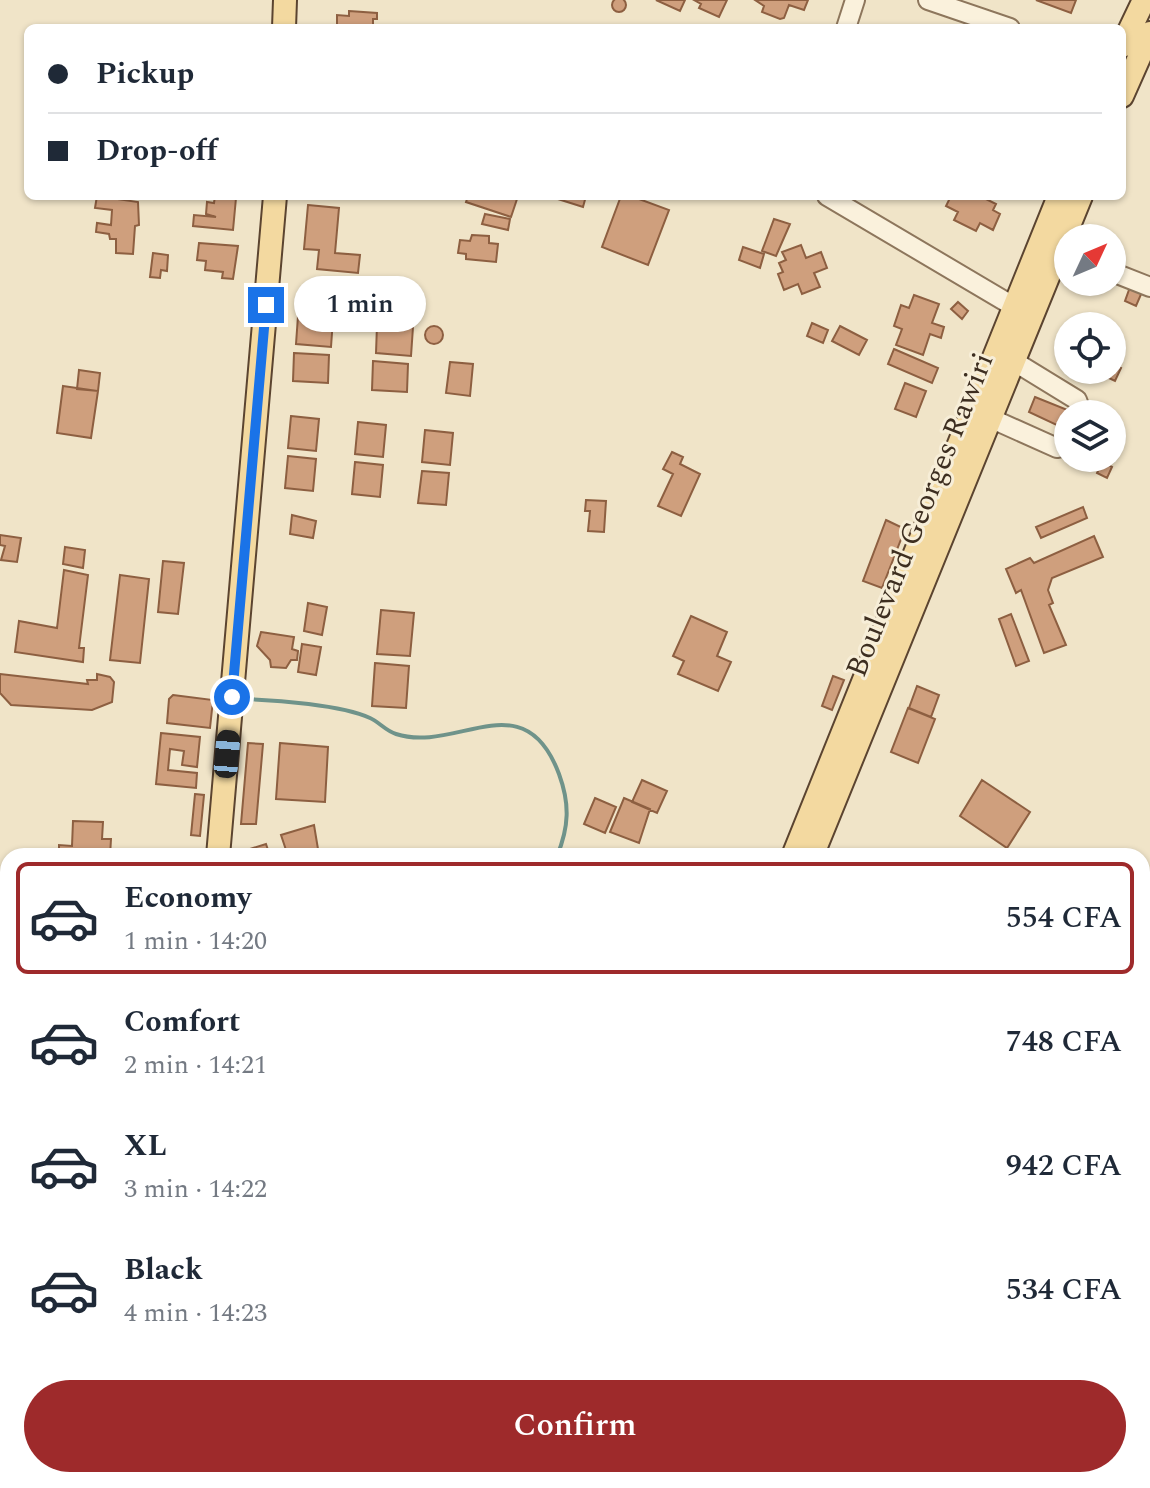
<!DOCTYPE html>
<html lang="en">
<head>
<meta charset="utf-8">
<style>
  body { margin:0; font-family:Spectral,serif; background:#f6f6f7; color:#1f2937; height:100vh; display:flex; flex-direction:column; font-size:30px; white-space:nowrap }
  * { box-sizing:border-box; margin:0 }
  p { font-size:26px; color:#747a83 }
  .icon { flex:none; width:44px; height:44px; fill:none; stroke:currentColor; stroke-width:2; stroke-linecap:round; stroke-linejoin:round }
  .map { position:relative; flex:1; overflow:hidden }
  .details { position:absolute; left:0px; top:848px; width:1150px; height:640px; display:flex; flex-direction:column; background:#fff; border-radius:24px 24px 0 0; box-shadow:0 2px 6px #0004 }
  .details>* { flex:none }
  .top-card { position:absolute; left:24px; top:24px; width:1102px; height:176px; border-radius:12px; box-shadow:0 2px 6px #0004; display:grid; align-content:center; height:176px; padding:0 24px; background:#fff }
  .needle { width:52px; rotate:46deg }
  .tools { position:absolute; left:1054px; top:224px; display:grid; gap:16px }
  .tools a { display:grid; place-items:center; width:72px; height:72px; border-radius:50%; background:#fff; box-shadow:0 2px 6px #0004; font-size:40px }
  .end { position:absolute; width:36px; height:36px; margin:-18px; border:10px solid #1a73e8; background:#fff; box-shadow:0 0 0 4px #fff }
  .from { border-radius:50% }
  .bubble { position:absolute; height:56px; border-radius:28px; background:#fff; box-shadow:0 2px 6px #0004; font-size:26px; font-weight:600; line-height:56px; text-align:center }
  .car { position:absolute; width:24px; height:48px; margin:-24px -12px; border-radius:10px; box-shadow:0 0 6px 2px #0007; background:linear-gradient(#222 24%,#8ab4d8 0 40%,#222 0 76%,#8ab4d8 0 86%,#222 0) }
  .top-card b { display:flex; align-items:center; gap:28px; height:76px; font-size:30px }
  .top-card b+b { border-top:2px solid #e0e1e3 }
  .top-card i { width:20px; height:20px; background:#1f2937 }
  ul { padding:14px 0 0; list-style:none }
  li { display:flex; align-items:center; gap:24px; height:112px; margin:0 16px 12px; padding:0 8px; border:4px solid transparent; border-radius:12px }
  li div { flex:1 }
  li b { display:block; font-size:30px }
  li em { font-style:normal; font-weight:600 }
  li.selected { border-color:#9e2a2b }
  li>.icon { width:72px; height:72px; stroke-width:1.5 }
  .button { display:flex; gap:16px; margin-top:auto; padding:16px 24px }
  .button a { flex:1; height:92px; border-radius:48px; background:#9e2a2b; color:#fff; font-size:32px; font-weight:600; line-height:92px; text-align:center }
  .map>svg:first-child { display:block }
  .lines { fill:none; stroke-linecap:round; stroke-linejoin:round }
  .stream { stroke:#6f938a; stroke-width:4 }
  .building { fill:#cf9f7d; stroke:#8d5f41; stroke-width:2 }
  .minor-casing { stroke:#8d765c; stroke-width:22 }
  .major-casing { stroke:#5b4430; stroke-width:26 }
  .minor { stroke:#faf1dc; stroke-width:18 }
  .major { stroke:#f3d9a0; stroke-width:22 }
  .route { stroke:#1a73e8; stroke-width:10 }
  .labels { text-anchor:middle; dominant-baseline:central; stroke-width:6; stroke-linejoin:round; paint-order:stroke }
  .street-label { font-size:30px; fill:#3d2e20; stroke:#f7eed8 }
</style>
</head>
<body>
<div class="map">
<svg width="1150" height="1488" viewBox="0 0 1150 1488">
  <rect width="100%" height="100%" fill="#f0e4c8"/>
  <g class="lines">
    <path class="stream" d="M244 699C276 700 342 705 370 718 379 722 386 731 396 734 456 754 524 680 559 774 570 804 569 827 557 856
      M363 1488 367 1480"/>
  </g>
  <path class="building" d="M612 5a7 7 0 1 1 14 0a7 7 0 1 1-14 0Z
    M656 0H685L680 11Z
    M694 0H727L719 17 699 8 701 4Z
    M755 0H808L804 10 789 5 784 18 780 19 762 12 764 6Z
    M1036 0H1076L1071 13Z
    M349 11 377 13V19H373V28H337V15L349 16Z
    M97 196 138 202 139 225 135 226 133 254 116 253V239H110L109 234 96 232 97 223 111 225 112 210 95 208Z
    M215 196 236 198 233 230 193 226 194 215 216 217 206 214 207 202 214 203Z
    M468 196H518L511 217 466 202Z
    M559 196H586L583 207 558 199Z
    M621 196H631L669 210 648 265 602 247Z
    M951 196H980L996 204 993 210 1000 214 993 230 980 223 976 231 954 220 958 212 946 206Z
    M308 205 339 208 335 253 360 255 358 273 317 269 319 250 304 249Z
    M485 214 510 219 508 230 482 224Z
    M774 219 790 224 776 256 762 251Z
    M472 235 489 236V243L498 244 496 262 466 259V254L458 253 460 240 470 241Z
    M199 243 238 246 233 279 222 278 223 272 205 270 206 261 197 260Z
    M801 245 806 258 821 252 827 268 814 273 820 287 802 294 798 284 784 290 778 274 783 272 779 263 786 260 782 252Z
    M743 247 764 254 760 268 739 260Z
    M153 253 168 255 167 271 161 270 160 278 150 277Z
    M1130 287 1142 292 1136 306 1125 301Z
    M914 295 939 304 932 323 944 327 941 338 930 334 923 355 896 345 902 329 894 326 901 305 909 308Z
    M958 302 968 311 962 319 951 309Z
    M298 316 333 319 331 347 296 344Z
    M812 323 828 330 823 343 807 336Z
    M377 325 413 327 411 356 376 353Z
    M840 326 867 340 859 355 832 341Z
    M425 335a9 9 0 1 1 18 0a9 9 0 1 1-18 0Z
    M894 349 938 368 932 383 888 364Z
    M294 353 329 355 328 383 293 381Z
    M373 361 408 364 407 392 372 390Z
    M450 362 473 364 470 396 446 393Z
    M1112 364 1121 368 1115 381 1094 371 1112 370Z
    M79 370 100 373 98 391 77 389Z
    M905 383 926 391 916 417 895 409Z
    M63 386 98 391 91 438 57 433Z
    M1035 397 1070 411 1063 428 1029 412Z
    M291 416 319 419 316 451 288 448Z
    M358 422 386 425 383 457 355 454Z
    M425 430 453 433 450 465 422 462Z
    M672 452 683 457 680 464 700 474 681 516 658 506 673 474 663 469Z
    M288 456 316 459 313 491 285 488Z
    M355 462 383 465 380 497 352 494Z
    M1102 462 1112 467 1107 478 1097 473Z
    M422 471 449 473 446 505 418 503Z
    M586 500 606 501 604 532 588 531 590 511H585Z
    M1083 507 1087 518 1041 538 1036 527Z
    M292 515 316 521 313 538 290 534Z
    M886 520 905 529 882 588 863 581Z
    M0 535 21 538 17 562 1 560 5 546 0 545Z
    M1094 536 1103 557 1052 578 1048 590 1053 603 1049 605 1066 645 1044 653 1021 590 1016 593 1006 569 1030 558 1034 563Z
    M65 547 85 550 83 568 63 564Z
    M163 561 184 563 178 614 158 612Z
    M64 570 88 575 79 648H84L83 662 15 652 19 621 57 628Z
    M120 575 149 579 140 663 110 660Z
    M308 603 327 607 322 635 304 631Z
    M381 610 414 613 410 656 377 654Z
    M1011 614 1029 661 1016 666 999 619Z
    M691 616 727 632 717 656 731 662 718 691 678 674 684 661 673 656Z
    M261 632 294 637 292 649 298 651 297 660H291L286 668 271 667 270 660 257 646Z
    M302 644 321 647 316 675 298 672Z
    M375 663 409 666 406 708 372 706Z
    M0 674 88 684 87 680H97V674L110 677 114 682 112 702 92 710 11 705 0 693Z
    M833 676 844 680 832 710 822 706Z
    M917 686 939 695 931 717 909 708Z
    M173 695 213 700 210 728 167 723 169 699Z
    M908 708 935 719 918 763 891 752Z
    M161 733 200 737 197 767 182 765 184 751 170 749 168 770 197 773 196 788 156 784Z
    M248 743 263 744 256 824H241Z
    M280 743 328 747 325 802 276 799Z
    M642 780 667 791 657 813 632 802Z
    M982 780 1030 812 1007 848 960 816Z
    M195 794 204 795 200 836 191 835Z
    M595 798 616 807 605 833 584 824Z
    M624 798 650 809 639 843 610 832Z
    M73 821 103 822 102 839H111L110 856H59V845L72 846Z
    M314 825 319 855 288 856 281 835Z
    M266 844 270 856H242L240 852Z
    M2 1415 8 1417 3 1458 0 1457Z
    M217 1480H270L278 1483 277 1488H247L236 1484 234 1488H215Z
    M480 1480H501L500 1488H478Z
    M518 1480H536L534 1488H517Z
    M701 1480H764L762 1488H698Z"/>
  <g class="lines">
    <defs>
      <path id="minor" d="M928 0 1010 28
        M846 28 855 0
        M827 196 1013 306
        M1112 272 1150 287
        M1015 362 1077 400 1080 408 1077 414
        M990 418 1057 448 1061 447 1068 434"/>
      <path id="major" d="M284 28 285 0
        M1122 46 1144 0
        M1122 96 1150 33
        M218 856 275 196
        M793 856 1059 196
        M812 856 1081 196
        M100 1488 103 1480
        M581 1488 583 1480
        M598 1488 600 1480"/>
    </defs>
    <use href="#minor" class="minor-casing"/>
    <use href="#major" class="major-casing"/>
    <use href="#minor" class="minor"/>
    <use href="#major" class="major"/>
  </g>
  <g class="lines">
    <path class="route" d="M232 697 266 305"/>
  </g>
  <g class="labels">
    <g class="street-label">
      <text transform="translate(920 515) rotate(-68)">Boulevard Georges Rawiri</text>
    </g>
  </g>
</svg>
<div class="tools">
<a><svg class="needle" viewBox="-14 -14 28 28"><path d="M0-13l5 13h-10z" fill="#e53935"/><path d="M0 13l5-13h-10z" fill="#747a83"/></svg></a>
<a><svg class="icon" aria-label="locate" viewBox="0 0 24 24"><circle cx="12" cy="12" r="6"/><path d="M12 2v4M12 18v4M2 12h4M18 12h4"/></svg></a>
<a><svg class="icon" aria-label="layers" viewBox="0 0 24 24"><path d="M12 4l9 5-9 5-9-5zM3 14l9 5 9-5"/></svg></a>
</div>
<i class="end from" style="left:232px;top:697px"></i>
<i class="end" style="left:266px;top:305px"></i>
<div class="bubble" style="left:294px;top:276px;width:132px">1 min</div>
<i class="car" style="left:227px;top:754px;rotate:5deg"></i>
<div class="top-card">
<b><i class="from"></i>Pickup</b>
<b><i></i>Drop-off</b>
</div>
<section class="details">
<ul>
<li class="selected"><svg class="icon" aria-label="car" viewBox="0 0 24 24"><path d="M5 17H2v-5l4-1 3-4h7l3 4 3 1v5h-3M9 17h6M6 11h13"/><circle cx="7" cy="17" r="2"/><circle cx="17" cy="17" r="2"/></svg><div><b>Economy</b><p>1 min · 14:20</p></div><em>554 CFA</em></li>
<li><svg class="icon" aria-label="car" viewBox="0 0 24 24"><path d="M5 17H2v-5l4-1 3-4h7l3 4 3 1v5h-3M9 17h6M6 11h13"/><circle cx="7" cy="17" r="2"/><circle cx="17" cy="17" r="2"/></svg><div><b>Comfort</b><p>2 min · 14:21</p></div><em>748 CFA</em></li>
<li><svg class="icon" aria-label="car" viewBox="0 0 24 24"><path d="M5 17H2v-5l4-1 3-4h7l3 4 3 1v5h-3M9 17h6M6 11h13"/><circle cx="7" cy="17" r="2"/><circle cx="17" cy="17" r="2"/></svg><div><b>XL</b><p>3 min · 14:22</p></div><em>942 CFA</em></li>
<li><svg class="icon" aria-label="car" viewBox="0 0 24 24"><path d="M5 17H2v-5l4-1 3-4h7l3 4 3 1v5h-3M9 17h6M6 11h13"/><circle cx="7" cy="17" r="2"/><circle cx="17" cy="17" r="2"/></svg><div><b>Black</b><p>4 min · 14:23</p></div><em>534 CFA</em></li>
</ul>
<div class="button"><a>Confirm</a></div>
</section>
</div>
</body>
</html>
